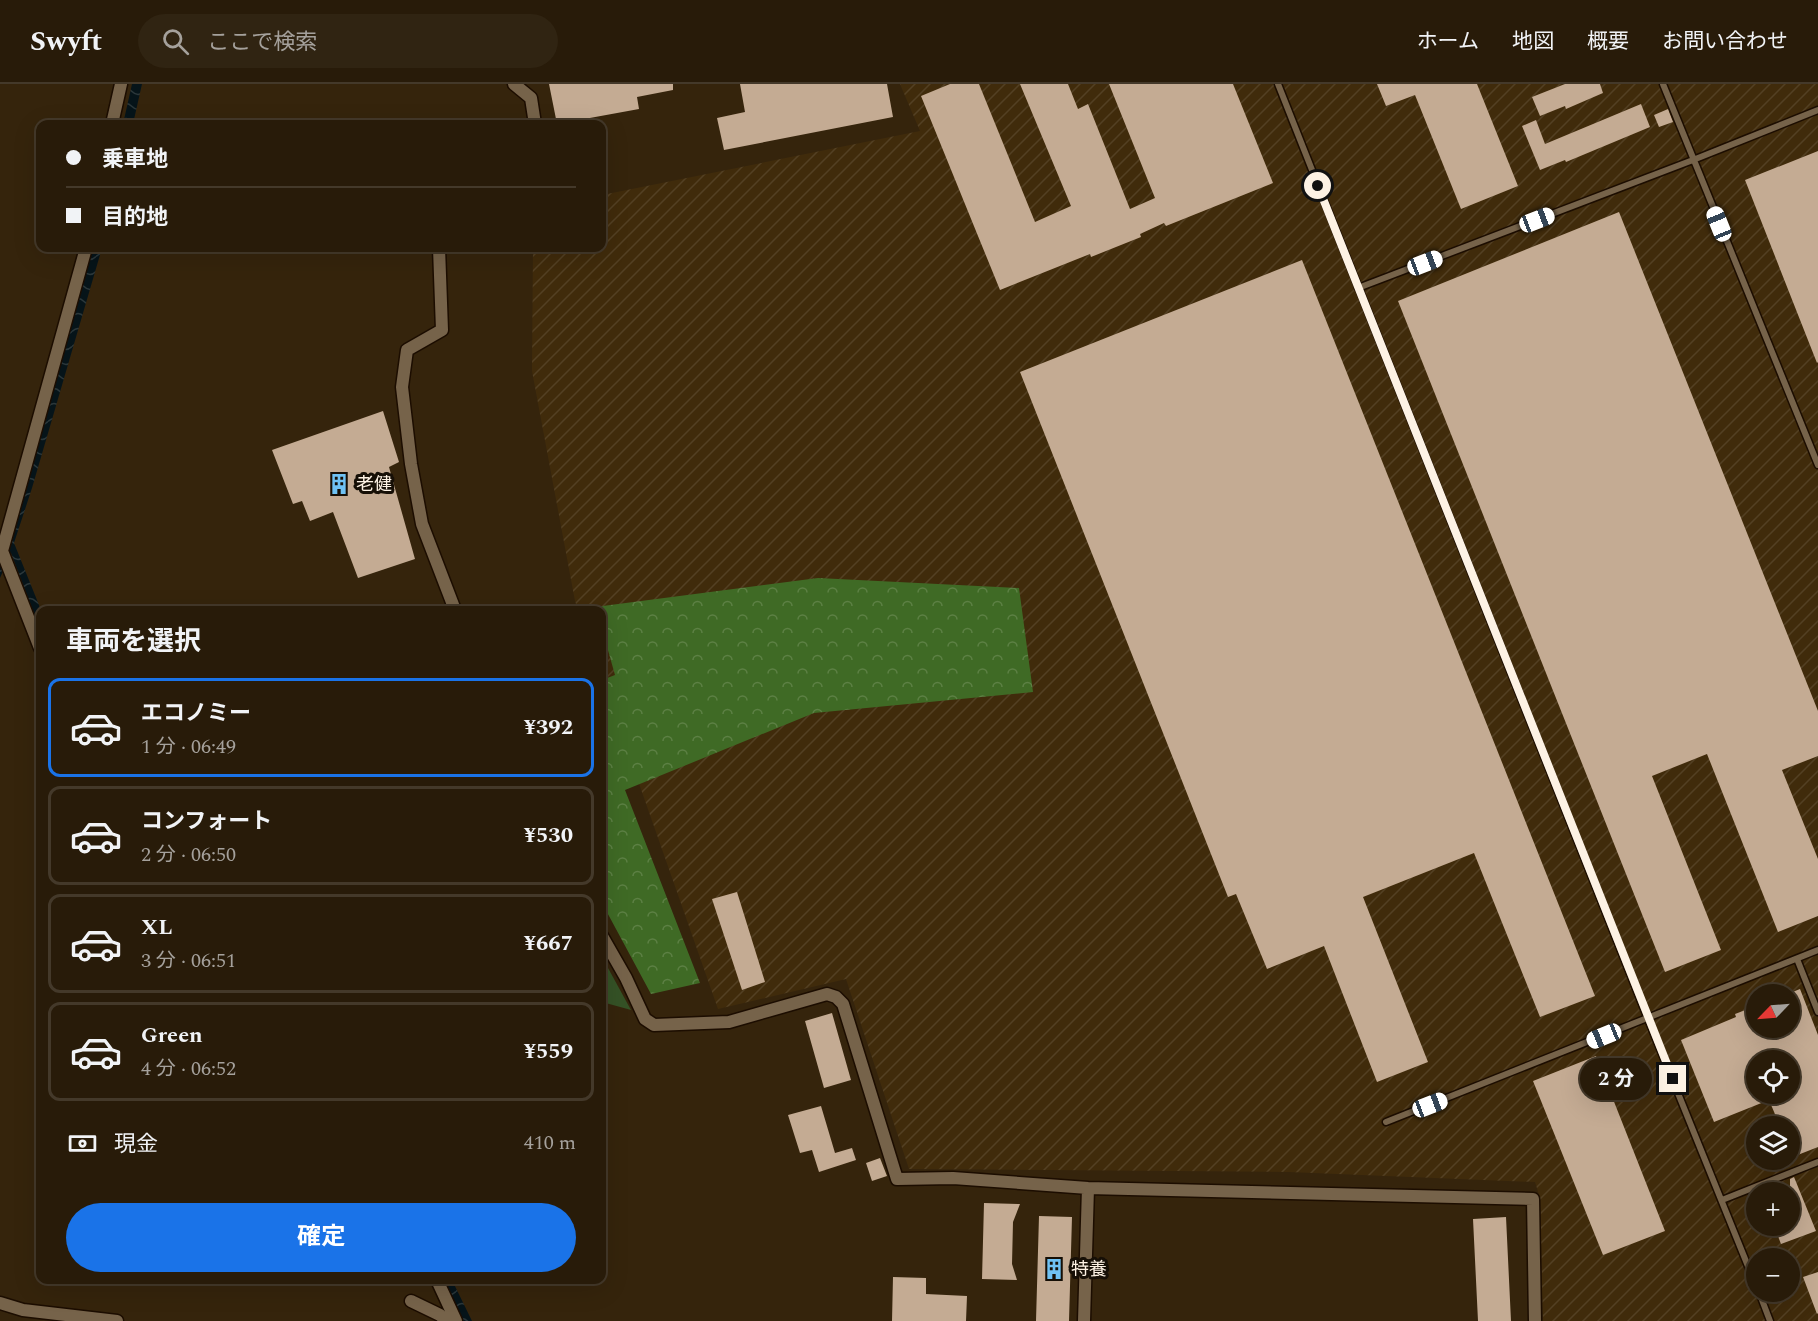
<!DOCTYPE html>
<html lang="ja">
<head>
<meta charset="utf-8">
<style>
  body { margin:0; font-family:Spectral,"Noto Sans JP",serif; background:#302412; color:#f1f3f6; height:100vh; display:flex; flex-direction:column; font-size:22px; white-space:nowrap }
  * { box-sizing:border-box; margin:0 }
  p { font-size:20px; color:#a5a19c }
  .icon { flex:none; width:33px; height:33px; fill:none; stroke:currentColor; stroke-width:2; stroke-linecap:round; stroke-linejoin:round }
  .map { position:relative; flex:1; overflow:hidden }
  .drawer { position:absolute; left:36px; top:522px; width:570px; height:678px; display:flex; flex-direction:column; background:#281b09; border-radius:12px; box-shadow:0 6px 24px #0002,0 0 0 2px #44392a }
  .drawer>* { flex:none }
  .top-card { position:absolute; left:36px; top:36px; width:570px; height:132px; border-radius:12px; box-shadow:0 6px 24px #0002,0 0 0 2px #44392a; display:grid; align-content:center; height:132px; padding:0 30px; background:#281b09 }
  .needle { width:39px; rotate:245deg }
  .buttons { position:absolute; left:1746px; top:900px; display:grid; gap:12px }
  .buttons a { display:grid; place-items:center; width:54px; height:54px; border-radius:50%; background:#281b09; box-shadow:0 6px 24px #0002,0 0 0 2px #44392a; font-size:30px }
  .end { position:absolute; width:27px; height:27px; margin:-14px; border:8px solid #fdf2e4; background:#111; box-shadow:0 0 0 3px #111 }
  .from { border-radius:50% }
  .bubble { position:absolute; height:42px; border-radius:21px; background:#281b09; box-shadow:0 6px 24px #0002,0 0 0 2px #44392a; font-size:20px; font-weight:700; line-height:42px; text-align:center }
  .car { position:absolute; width:18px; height:36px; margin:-18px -9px; border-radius:8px; box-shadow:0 0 4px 2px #0007; background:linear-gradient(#fff 24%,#345 0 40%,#fff 0 76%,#345 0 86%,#fff 0) }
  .top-card b { display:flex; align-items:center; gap:21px; height:57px; font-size:22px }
  .top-card b+b { border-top:2px solid #44392a }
  .top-card i { width:15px; height:15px; background:#f1f3f6 }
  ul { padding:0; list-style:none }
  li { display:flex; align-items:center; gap:18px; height:99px; margin:0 12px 9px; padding:0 18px; border:3px solid #44392a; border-radius:12px }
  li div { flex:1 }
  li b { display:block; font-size:22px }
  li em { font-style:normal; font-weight:700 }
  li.on { border-color:#1a73e8 }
  li>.icon { width:54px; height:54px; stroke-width:1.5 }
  h2 { padding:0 30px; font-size:27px; line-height:72px }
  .pay { display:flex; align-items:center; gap:15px; height:66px; padding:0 30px; font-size:22px }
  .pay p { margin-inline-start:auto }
  .cta { display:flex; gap:12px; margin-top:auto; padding:12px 30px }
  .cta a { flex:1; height:69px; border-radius:36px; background:#1a73e8; color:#fff; font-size:24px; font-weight:700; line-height:69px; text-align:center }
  header { display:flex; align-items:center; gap:36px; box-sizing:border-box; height:84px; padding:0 30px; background:#281b09; border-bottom:2px solid #44392a }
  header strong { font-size:28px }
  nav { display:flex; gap:33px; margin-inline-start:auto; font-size:21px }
  .search { width:420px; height:54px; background:#302412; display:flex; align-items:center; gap:15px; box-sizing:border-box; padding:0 21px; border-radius:33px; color:#a5a19c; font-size:22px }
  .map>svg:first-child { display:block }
  .industrial { fill:url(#industrial-furrows); fill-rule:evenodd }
  .forest { fill:url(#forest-crowns) }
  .pitch { fill:#355226 }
  .water { fill:url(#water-waves) }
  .building { fill:#c4ab93; fill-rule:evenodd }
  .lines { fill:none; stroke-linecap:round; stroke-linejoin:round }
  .service-casing { stroke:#1c0d00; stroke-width:9 }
  .minor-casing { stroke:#1c0d00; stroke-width:15 }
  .service { stroke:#76634a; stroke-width:6 }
  .minor { stroke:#76634a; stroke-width:12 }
  .route { stroke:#fdf2e4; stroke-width:8 }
  .labels { text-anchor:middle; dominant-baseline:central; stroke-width:6; stroke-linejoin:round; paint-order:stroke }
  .poi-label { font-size:18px; fill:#fdf2e4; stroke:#160f06; text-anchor:start }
</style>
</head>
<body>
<header>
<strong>Swyft</strong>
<div class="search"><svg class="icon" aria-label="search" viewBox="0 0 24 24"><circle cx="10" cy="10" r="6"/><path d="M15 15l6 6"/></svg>ここで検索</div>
<nav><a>ホーム</a><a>地図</a><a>概要</a><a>お問い合わせ</a></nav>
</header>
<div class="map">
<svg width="1818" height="1237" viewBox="0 0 1818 1237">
  <defs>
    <pattern id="industrial-furrows" width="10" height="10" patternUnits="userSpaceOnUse" patternTransform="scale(1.5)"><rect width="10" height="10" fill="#402b0b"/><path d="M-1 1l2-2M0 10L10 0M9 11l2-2" fill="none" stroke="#534023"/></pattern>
    <pattern id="forest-crowns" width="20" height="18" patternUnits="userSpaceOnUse" patternTransform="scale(1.5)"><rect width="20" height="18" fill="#3f6a25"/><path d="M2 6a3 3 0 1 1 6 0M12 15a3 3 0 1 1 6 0" fill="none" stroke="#5c8044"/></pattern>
    <pattern id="water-waves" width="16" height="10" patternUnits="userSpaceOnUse" patternTransform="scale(1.5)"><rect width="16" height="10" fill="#061419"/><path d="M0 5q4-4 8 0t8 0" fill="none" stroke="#2b373a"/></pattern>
  </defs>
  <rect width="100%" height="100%" fill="#35240c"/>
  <path class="industrial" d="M900 0H1818V1237H1543L1540 1114 1535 1098 1289 1088 909 1085 846 895 718 925 602 594V526H578L575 517 532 287 533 164H602V111L920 47ZM1756 910H1790V944H1756ZM1756 976H1790V1010H1756ZM1756 1042H1790V1076H1756ZM1756 1108H1790V1142H1756ZM1756 1174H1790V1208H1756Z"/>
  <path class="forest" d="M818 494 1019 504 1033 608 814 629 625 706 700 899 651 910 602 819V596L615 591 602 545V526H596L595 523Z"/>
  <path class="pitch" d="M602 873 631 926 602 918Z"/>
  <path class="water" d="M132 0H142L133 40H123Z
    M93 164H102L32 404 14 459 41 526 40 545 11 469 0 494V476L8 455Z
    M443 1196H452L472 1237H463Z"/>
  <path class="building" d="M549 0H673V6L637 13 639 25 557 40Z
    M740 0H887L893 33 724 66 717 34 745 28Z
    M950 0H979L1035 138 1071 122 1020 0H1068L1078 25 1088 20 1130 125 1155 114 1109 0H1233L1273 99 1166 142 1164 139 1140 150 1141 153 1091 173 1090 170 1000 206 921 12Z
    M1377 0H1477L1518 102 1461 125 1415 11 1386 22Z
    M1565 0H1600L1603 9 1566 25 1565 22 1540 32 1532 13Z
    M1641 20 1650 43 1566 78 1565 76 1540 86 1522 42 1536 36 1545 60Z
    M1668 25 1673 38 1659 43 1654 31Z
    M1818 67V278L1817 279 1745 96Z
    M1619 128 1818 627V672L1782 686 1818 775V832L1778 848 1707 670 1652 692 1721 866 1665 888 1398 217Z
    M1302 176 1595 912 1540 933 1474 769 1363 813 1428 978 1377 998 1324 862 1267 885 1236 810 1228 813 1020 288Z
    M383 327 399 378 389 383 415 475 358 494 333 428 310 437 302 417 293 420 272 366Z
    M737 808 765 898 742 906 712 815Z
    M1800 905 1818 951V1063L1790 1074V1042H1780L1769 1016 1714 1038 1681 956 1736 933 1735 930 1756 922V944H1790V909ZM1756 976H1790V1010H1756Z
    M832 929 851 996 824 1004 805 937Z
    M1596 972 1665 1147 1603 1171 1533 997Z
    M821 1022 835 1069 852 1064 856 1076 819 1088 812 1066 800 1069 788 1031Z
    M880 1074 887 1092 872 1097 866 1079Z
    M1794 1093 1816 1147 1781 1160 1774 1142H1790V1095Z
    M984 1119 1020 1120 1013 1138 1012 1180 1017 1196 982 1195Z
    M1039 1132 1072 1133 1069 1237H1036Z
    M1506 1133 1511 1237H1478L1473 1135Z
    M1818 1188V1229L1817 1230 1803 1193Z
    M893 1193 926 1194V1210L967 1212 966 1237H892Z"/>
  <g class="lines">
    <defs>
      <path id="service" d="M1278 0 1648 935 1756 1202
        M1663 0 1818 381
        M1358 204 1693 76 1818 26
        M1797 875 1818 928
        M1386 1038 1818 866
        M1722 1116 1818 1078
        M1759 1208 1770 1237"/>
      <path id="minor" d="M514 0 531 14 535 40
        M112 40 121 0
        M439 164 442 246 407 266 402 303 411 380 422 440 455 526
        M40 564 2 467 86 164
        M602 852 626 894 645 935 654 941 729 938 827 910 836 913 843 920 897 1095 953 1094 1088 1104 1533 1115 1535 1237
        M437 1196 456 1237
        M411 1217 440 1231 446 1237
        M0 1219 23 1226 117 1237
        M1084 1237 1088 1104"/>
    </defs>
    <use href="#service" class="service-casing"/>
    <use href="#minor" class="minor-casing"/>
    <use href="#service" class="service"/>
    <use href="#minor" class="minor"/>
  </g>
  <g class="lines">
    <path class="route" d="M1318 102 1673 995"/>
  </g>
  <defs>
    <symbol id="building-bare" viewBox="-9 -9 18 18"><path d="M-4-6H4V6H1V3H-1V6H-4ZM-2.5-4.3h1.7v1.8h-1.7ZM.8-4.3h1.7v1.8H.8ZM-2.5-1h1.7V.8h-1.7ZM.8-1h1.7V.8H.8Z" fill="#6fc2f4" stroke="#160f06" stroke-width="2.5" paint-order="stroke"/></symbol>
  </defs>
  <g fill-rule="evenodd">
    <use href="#building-bare" x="324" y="385" width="30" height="30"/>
    <use href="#building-bare" x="1039" y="1170" width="30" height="30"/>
  </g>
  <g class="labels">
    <g class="poi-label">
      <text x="356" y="400">老健</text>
      <text x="1071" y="1185">特養</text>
    </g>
  </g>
</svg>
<div class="buttons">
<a><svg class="needle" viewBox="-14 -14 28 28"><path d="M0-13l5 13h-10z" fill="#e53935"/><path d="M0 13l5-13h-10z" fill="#a5a19c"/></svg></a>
<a><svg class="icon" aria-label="locate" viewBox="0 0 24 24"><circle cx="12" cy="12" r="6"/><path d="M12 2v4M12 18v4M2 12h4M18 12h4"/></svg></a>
<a><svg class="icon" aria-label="layers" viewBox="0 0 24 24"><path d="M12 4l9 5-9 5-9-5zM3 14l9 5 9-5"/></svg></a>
<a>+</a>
<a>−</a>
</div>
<i class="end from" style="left:1318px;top:102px"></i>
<i class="end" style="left:1673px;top:995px"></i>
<div class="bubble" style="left:1580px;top:974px;width:72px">2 分</div>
<i class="car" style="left:1537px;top:136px;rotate:69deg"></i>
<i class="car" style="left:1719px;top:140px;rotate:338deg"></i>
<i class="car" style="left:1425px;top:179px;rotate:69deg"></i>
<i class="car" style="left:1604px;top:952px;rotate:248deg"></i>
<i class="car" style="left:1430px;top:1021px;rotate:69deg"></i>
<div class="top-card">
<b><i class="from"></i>乗車地</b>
<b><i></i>目的地</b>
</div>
<section class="drawer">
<h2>車両を選択</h2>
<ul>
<li class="on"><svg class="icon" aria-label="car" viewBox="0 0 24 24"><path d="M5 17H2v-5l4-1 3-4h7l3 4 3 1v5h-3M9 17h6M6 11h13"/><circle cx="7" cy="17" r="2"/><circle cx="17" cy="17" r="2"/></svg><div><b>エコノミー</b><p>1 分 · 06:49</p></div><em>¥392</em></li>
<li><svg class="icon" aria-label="car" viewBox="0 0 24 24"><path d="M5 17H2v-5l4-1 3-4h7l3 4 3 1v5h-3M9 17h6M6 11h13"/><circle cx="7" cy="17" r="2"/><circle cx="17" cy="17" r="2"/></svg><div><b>コンフォート</b><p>2 分 · 06:50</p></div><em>¥530</em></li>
<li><svg class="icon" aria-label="car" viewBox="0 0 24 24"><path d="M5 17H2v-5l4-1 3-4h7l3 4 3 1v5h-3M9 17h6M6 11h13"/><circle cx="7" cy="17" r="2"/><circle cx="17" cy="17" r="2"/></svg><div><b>XL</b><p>3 分 · 06:51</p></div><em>¥667</em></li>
<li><svg class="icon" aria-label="car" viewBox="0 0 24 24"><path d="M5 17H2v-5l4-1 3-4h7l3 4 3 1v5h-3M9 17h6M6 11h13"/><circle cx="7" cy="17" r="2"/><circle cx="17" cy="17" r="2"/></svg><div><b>Green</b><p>4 分 · 06:52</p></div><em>¥559</em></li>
</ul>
<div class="pay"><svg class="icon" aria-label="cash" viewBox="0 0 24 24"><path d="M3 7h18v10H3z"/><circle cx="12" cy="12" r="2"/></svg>現金<p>410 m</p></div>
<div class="cta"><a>確定</a></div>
</section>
</div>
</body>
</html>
